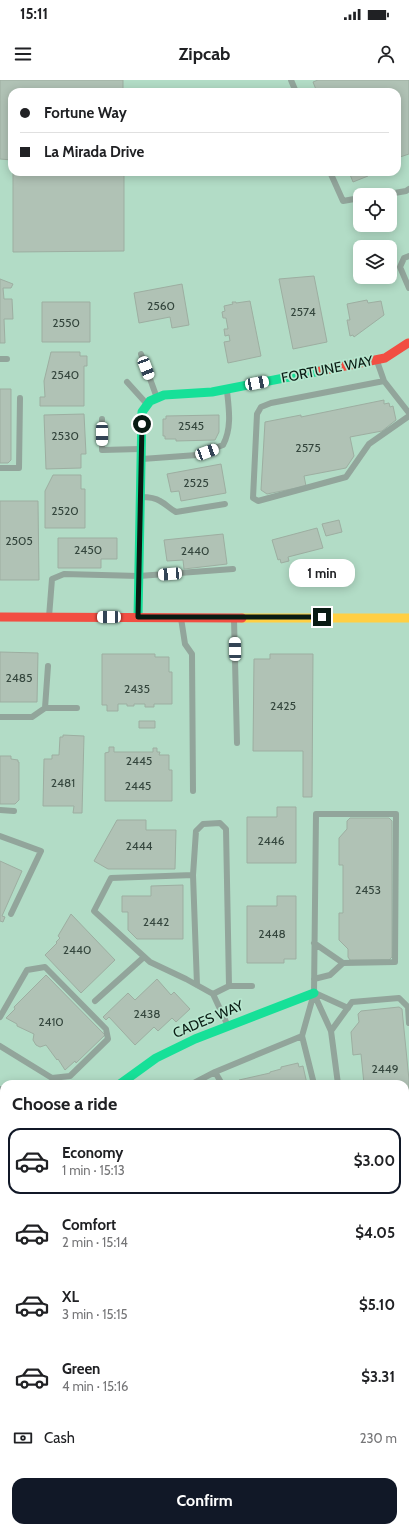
<!DOCTYPE html>
<html lang="en">
<head>
<meta charset="utf-8">
<style>
  body { margin:0; font-family:Cabin,sans-serif; background:#f6f6f6; color:#202124; height:100vh; display:flex; flex-direction:column; font-size:15px; white-space:nowrap }
  * { box-sizing:border-box; margin:0 }
  p { font-size:13px; color:#757577 }
  .icon { flex:none; width:22px; height:22px; fill:none; stroke:currentColor; stroke-width:2; stroke-linecap:round; stroke-linejoin:round }
  .map { position:relative; flex:1; overflow:hidden }
  .drawer { position:absolute; left:0px; top:1000px; width:409px; height:452px; display:flex; flex-direction:column; background:#fff; border-radius:12px 12px 0 0; box-shadow:0 2px 10px #0003 }
  .drawer>* { flex:none }
  .top-card { position:absolute; left:8px; top:8px; width:393px; height:88px; border-radius:12px; box-shadow:0 2px 10px #0003; display:grid; align-content:center; height:88px; padding:0 12px; background:#fff }
  .controls { position:absolute; left:353px; top:108px; display:grid; gap:8px }
  .controls a { display:grid; place-items:center; width:44px; height:44px; border-radius:8px; background:#fff; box-shadow:0 2px 10px #0003; font-size:20px }
  .end { position:absolute; width:18px; height:18px; margin:-9px; border:5px solid #091b13; background:#fff; box-shadow:0 0 0 2px #fff }
  .from { border-radius:50% }
  .bubble { position:absolute; height:28px; border-radius:12px; background:#fff; box-shadow:0 2px 10px #0003; font-size:13px; font-weight:700; line-height:28px; text-align:center }
  .car { position:absolute; width:12px; height:24px; margin:-12px -6px; border-radius:5px; box-shadow:0 0 3px 1px #0007; background:linear-gradient(#fff 24%,#345 0 40%,#fff 0 76%,#345 0 86%,#fff 0) }
  .top-card b { display:flex; align-items:center; gap:14px; height:38px; font-size:15px }
  .top-card b+b { border-top:1px solid #e0e0e0 }
  .top-card i { width:10px; height:10px; background:#202124 }
  ul { padding:0; list-style:none }
  li { display:flex; align-items:center; gap:12px; height:66px; margin:0 8px 6px; padding:0 4px; border:2px solid transparent; border-radius:12px }
  li div { flex:1 }
  li b { display:block; font-size:15px }
  li em { font-style:normal; font-weight:700 }
  li.current { border-color:#111827 }
  li>.icon { width:36px; height:36px; stroke-width:1.5 }
  h2 { padding:0 12px; font-size:18px; line-height:48px }
  .pay { display:flex; align-items:center; gap:10px; height:44px; padding:0 12px; font-size:15px }
  .pay p { margin-inline-start:auto }
  .cta { display:flex; gap:8px; margin-top:auto; padding:8px 12px }
  .cta a { flex:1; height:46px; border-radius:12px; background:#111827; color:#fff; font-size:16px; font-weight:700; line-height:46px; text-align:center }
  .status { display:flex; justify-content:space-between; align-items:center; height:28px; padding:0 20px; background:#fff; direction:ltr }
  .status svg { height:11px; fill:currentColor }
  header { display:flex; justify-content:space-between; align-items:center; height:52px; padding:0 12px; background:#fff; font-size:18px; font-weight:700 }
  .map>svg:first-child { display:block }
  .built { fill:#b2dcc6; fill-rule:evenodd }
  .lines { fill:none; stroke-linecap:round; stroke-linejoin:round }
  .stream { stroke:#acb4e3; stroke-width:3 }
  .building { fill:#b0c2b5; stroke:#9daea1 }
  .lane { stroke:#92a59b; stroke-width:6 }
  .street { stroke:#92a59b; stroke-width:12 }
  .fast { stroke:#16e098; stroke-width:9 }
  .slow { stroke:#ffcf43; stroke-width:9 }
  .jam { stroke:#f24e42; stroke-width:9 }
  .route { stroke:#091b13; stroke-width:5 }
  .labels { text-anchor:middle; dominant-baseline:central; stroke-width:3.5; stroke-linejoin:round; paint-order:stroke }
  .number-label { font-size:12px; fill:#34463d }
  .street-label { font-size:14px; fill:#091b13; stroke:#b7e6ce }
</style>
</head>
<body>
<div class="status"><b>15:11</b><svg viewBox="0 0 49 12"><path d="M0 12V9h3v3zM5 12V6h3v6zM10 12V3h3v9zM15 12V0h3v12zM26 1h20v11H26zM47 4h2v5h-2z"/></svg></div>
<header><svg class="icon" aria-label="menu" viewBox="0 0 24 24"><path d="M4 6h16M4 12h16M4 18h16"/></svg>Zipcab<svg class="icon" aria-label="person" viewBox="0 0 24 24"><circle cx="12" cy="8" r="4"/><path d="M4 21q1-7 8-7t8 7"/></svg></header>
<div class="map">
<svg width="409" height="1452" viewBox="0 0 409 1452">
  <rect width="100%" height="100%" fill="#c2dcce"/>
  <path class="built" d="M0 0H409V1441H405V1004H4V1448H366L359 1452H0ZM12 12H397V92H12ZM360 115H390V145H360ZM360 167H390V197H360Z"/>
  <g class="lines">
    <path class="stream" d="M405 1441H409
      M359 1452 366 1448"/>
  </g>
  <path class="building" d="M0 0H123V12H12V80L0 79Z
    M318 0H409V74L397 78V12H317L313 2Z
    M13 92H124V171L13 172Z
    M349 92H366L368 96 353 102Z
    M314 196 327 262 293 269 279 199Z
    M0 199 13 204 11 208H3L4 219H12L13 239H4L5 263H0Z
    M182 204 189 245 172 248 170 237 139 243 134 213Z
    M367 220 368 223 381 221 384 235 354 257 353 255 350 256 347 240H350L347 224Z
    M250 221 261 276 228 283 224 262 230 261 229 255 225 256 224 249H228L226 238H223L222 232 225 231 224 226 233 224 232 222H236V223Z
    M42 222H90V262H42Z
    M51 272H80V276H87V286H84V326H40V317H45L44 301Z
    M0 309H11V380L8 383H0Z
    M384 320V324L389 323 390 327 393 326 396 340 382 351 350 357 354 376 346 388 304 396 306 406 267 414 261 410 265 342 301 335V337Z
    M84 334 86 374H81V388L46 389 44 335Z
    M219 335V352L215 360 176 361V359H165V356H163V339H166V336Z
    M221 384 226 413 181 421 179 411 171 412 167 394Z
    M53 395H81V409H85V448H45V411Z
    M0 421H38L39 500H0Z
    M339 440 342 452 326 456 322 444Z
    M317 448 323 468 288 477 289 481 281 483 280 479 278 480 272 460Z
    M223 454 227 484 184 489 183 480 167 481 164 460Z
    M58 458H117V479H101V488H58Z
    M0 572 38 573 37 622H0Z
    M102 574H155V577H169V592H172V624H154V627H145V624H134V626H127V624H118V631H107V625H102Z
    M270 574H313L312 717H303V671H253L254 579H270Z
    M139 641H155V648H139Z
    M63 655 84 656 82 733H73L74 726H43L44 679H52V675H59L60 657H63Z
    M109 667H114V672H153V668H157V672H160L159 675H169V690H172V721H105V673L109 672Z
    M0 676H11V679L18 680V682H19V720L15 724H0Z
    M277 727H296V783H247V737H277Z
    M350 738H389L392 741V877L389 880H350L348 877V869L339 860V833H343V785H339V758L347 749V741Z
    M117 740H146V750H176L175 789H108L94 781Z
    M0 781 22 791 2 836 5 837 3 842 0 841Z
    M183 805V859H137L128 850V832H122V816H151V806Z
    M277 816H296V879H284V883H247V826H277Z
    M71 834 115 880 81 913 45 875 57 863 56 862 60 858 58 856Z
    M46 895 105 955 76 983 75 981 65 990 58 979 57 980 46 965 40 967 36 965 33 960 34 954 17 946V944L6 938 15 929 14 927Z
    M157 899 171 915 174 912 190 929 176 942 172 938 158 951 154 947 135 965 109 937 106 940 103 937 128 913 135 920Z
    M399 927 402 929 409 1000V1049H405V1004H364L361 974 353 975 351 952 359 942 358 934 361 931Z
    M298 983 299 987 303 986 307 1004H240L239 1000 270 993V992L281 989V987Z
    M405 1194H409V1236H405Z
    M405 1353H409V1395L405 1396Z
    M5 1448H57L56 1452H4Z
    M146 1448H220L219 1452H145Z"/>
  <g class="lines">
    <path class="lane" d="M291 0 296 12
      M330 92 343 121 360 118
      M383 115 406 111 409 109
      M409 176 404 178 400 187 409 208
      M141 274 157 318
      M0 279H7
      M377 281 384 301 409 333
      M384 301 271 323 261 327 257 334 253 418 258 421 346 397 369 364 409 336
      M127 302 146 323
      M102 339V370L140 369
      M142 379 197 375 223 365C232 348 229 329 227 311
      M0 388H19L20 318
      M141 417C147 417 154 417 160 421 166 424 170 429 176 432L225 424
      M49 537 52 499 64 494 139 496 233 489
      M181 538 185 564 192 574 193 711
      M234 539 237 663
      M45 628H77
      M0 637H32L45 628 48 586
      M0 730 14 731
      M0 756 41 771 11 834
      M193 795 197 905
      M314 899 330 895 343 883
      M229 906H252
      M315 913 348 928
      M213 914 229 906 226 749 220 743 203 744 196 751 193 795 111 798 94 831 150 882 186 899 213 914 228 946
      M314 914 331 951 338 1004
      M95 921 144 877
      M0 937 27 890 45 887 106 949 108 959 70 996 52 998 0 966
      M331 951 352 922 399 918 408 927 409 943
      M302 956 314 1004
      M215 992 222 1004
      M192 1004 215 992 302 956 314 913 316 734H396L395 882 343 883 314 863
      M405 1055 409 1053
      M405 1131H409
      M405 1183H409
      M405 1254H409
      M405 1333 409 1332
      M405 1408H409
      M0 1421 4 1410
      M105 1452 106 1448
      M248 1452 250 1448"/>
    <path class="street" d="M0 1012 4 1015
      M0 1255 4 1237
      M405 1291 409 1290
      M0 1333 4 1334"/>
    <path class="fast" d="M138 537 142 332 150 321 164 315 212 312 320 291
      M120 1004 156 978 195 959 314 913"/>
    <path class="slow" d="M242 538H409"/>
    <path class="jam" d="M320 291 385 278 408 263
      M0 537 242 538"/>
  </g>
  <g class="lines">
    <path class="route" d="M142 344 138 537H322"/>
  </g>
  <g class="labels">
    <g class="number-label">
      <text x="161" y="225">2560</text>
      <text x="303" y="231">2574</text>
      <text x="66" y="242">2550</text>
      <text x="65" y="294">2540</text>
      <text x="191" y="345">2545</text>
      <text x="65" y="355">2530</text>
      <text x="308" y="367">2575</text>
      <text x="196" y="402">2525</text>
      <text x="65" y="430">2520</text>
      <text x="19" y="460">2505</text>
      <text x="88" y="469">2450</text>
      <text x="195" y="470">2440</text>
      <text x="19" y="597">2485</text>
      <text x="137" y="608">2435</text>
      <text x="283" y="625">2425</text>
      <text x="139" y="680">2445</text>
      <text x="63" y="702">2481</text>
      <text x="138" y="705">2445</text>
      <text x="271" y="760">2446</text>
      <text x="139" y="765">2444</text>
      <text x="368" y="809">2453</text>
      <text x="156" y="841">2442</text>
      <text x="272" y="853">2448</text>
      <text x="77" y="869">2440</text>
      <text x="147" y="933">2438</text>
      <text x="51" y="941">2410</text>
      <text x="385" y="988">2449</text>
    </g>
    <g class="street-label">
      <text transform="translate(327 289) rotate(-11)">FORTUNE WAY</text>
      <text transform="translate(208 939) rotate(-23)">CADES WAY</text>
    </g>
  </g>
</svg>
<div class="controls">
<a><svg class="icon" aria-label="locate" viewBox="0 0 24 24"><circle cx="12" cy="12" r="6"/><path d="M12 2v4M12 18v4M2 12h4M18 12h4"/></svg></a>
<a><svg class="icon" aria-label="layers" viewBox="0 0 24 24"><path d="M12 4l9 5-9 5-9-5zM3 14l9 5 9-5"/></svg></a>
</div>
<i class="end from" style="left:142px;top:344px"></i>
<i class="end" style="left:322px;top:537px"></i>
<div class="bubble" style="left:289px;top:479px;width:66px">1 min</div>
<i class="car" style="left:146px;top:288px;rotate:159deg"></i>
<i class="car" style="left:257px;top:303px;rotate:79deg"></i>
<i class="car" style="left:102px;top:354px;rotate:180deg"></i>
<i class="car" style="left:207px;top:372px;rotate:70deg"></i>
<i class="car" style="left:170px;top:494px;rotate:266deg"></i>
<i class="car" style="left:109px;top:537px;rotate:270deg"></i>
<i class="car" style="left:235px;top:569px;rotate:359deg"></i>
<div class="top-card">
<b><i class="from"></i>Fortune Way</b>
<b><i></i>La Mirada Drive</b>
</div>
<section class="drawer">
<h2>Choose a ride</h2>
<ul>
<li class="current"><svg class="icon" aria-label="car" viewBox="0 0 24 24"><path d="M5 17H2v-5l4-1 3-4h7l3 4 3 1v5h-3M9 17h6M6 11h13"/><circle cx="7" cy="17" r="2"/><circle cx="17" cy="17" r="2"/></svg><div><b>Economy</b><p>1 min · 15:13</p></div><em>$3.00</em></li>
<li><svg class="icon" aria-label="car" viewBox="0 0 24 24"><path d="M5 17H2v-5l4-1 3-4h7l3 4 3 1v5h-3M9 17h6M6 11h13"/><circle cx="7" cy="17" r="2"/><circle cx="17" cy="17" r="2"/></svg><div><b>Comfort</b><p>2 min · 15:14</p></div><em>$4.05</em></li>
<li><svg class="icon" aria-label="car" viewBox="0 0 24 24"><path d="M5 17H2v-5l4-1 3-4h7l3 4 3 1v5h-3M9 17h6M6 11h13"/><circle cx="7" cy="17" r="2"/><circle cx="17" cy="17" r="2"/></svg><div><b>XL</b><p>3 min · 15:15</p></div><em>$5.10</em></li>
<li><svg class="icon" aria-label="car" viewBox="0 0 24 24"><path d="M5 17H2v-5l4-1 3-4h7l3 4 3 1v5h-3M9 17h6M6 11h13"/><circle cx="7" cy="17" r="2"/><circle cx="17" cy="17" r="2"/></svg><div><b>Green</b><p>4 min · 15:16</p></div><em>$3.31</em></li>
</ul>
<div class="pay"><svg class="icon" aria-label="cash" viewBox="0 0 24 24"><path d="M3 7h18v10H3z"/><circle cx="12" cy="12" r="2"/></svg>Cash<p>230 m</p></div>
<div class="cta"><a>Confirm</a></div>
</section>
</div>
</body>
</html>
